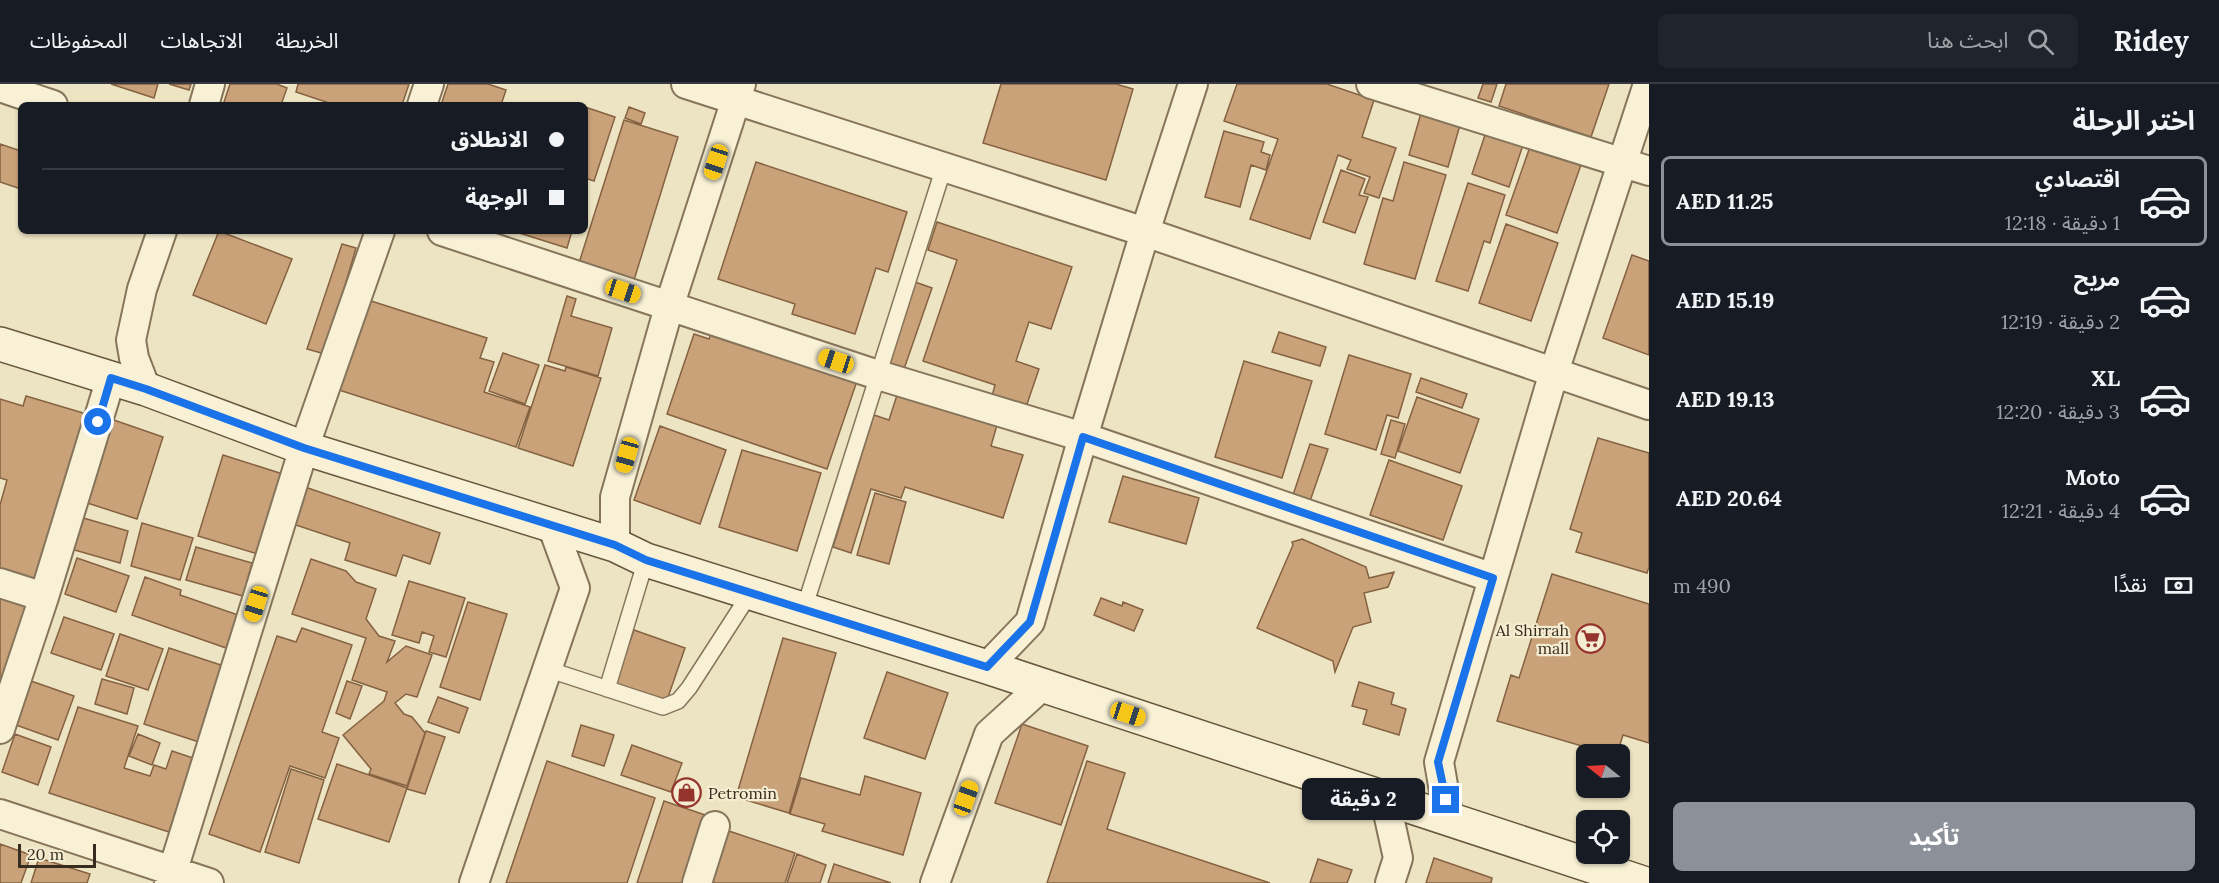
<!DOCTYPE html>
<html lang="ar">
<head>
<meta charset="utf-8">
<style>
  body { margin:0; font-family:Lora,"Noto Sans Arabic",serif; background:#20242c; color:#f1f3f6; direction:rtl; height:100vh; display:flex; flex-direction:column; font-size:22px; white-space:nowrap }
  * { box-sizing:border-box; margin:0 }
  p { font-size:20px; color:#9ea1a6 }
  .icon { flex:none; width:33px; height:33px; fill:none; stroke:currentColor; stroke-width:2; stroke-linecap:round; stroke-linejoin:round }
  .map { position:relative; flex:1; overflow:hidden; direction:ltr }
  .panel { display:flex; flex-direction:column; background:#171b24; width:570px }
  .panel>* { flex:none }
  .guide { position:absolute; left:18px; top:18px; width:570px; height:132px; border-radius:9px; box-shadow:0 2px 4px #0004; direction:rtl; display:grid; align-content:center; height:132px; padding:0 24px; background:#171b24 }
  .needle { width:39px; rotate:288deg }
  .controls { position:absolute; left:1576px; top:660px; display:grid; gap:12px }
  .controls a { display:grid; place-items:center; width:54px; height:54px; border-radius:9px; background:#171b24; box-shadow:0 2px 4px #0004; font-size:30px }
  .scale { position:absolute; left:18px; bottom:15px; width:78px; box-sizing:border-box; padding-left:6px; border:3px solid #372c1e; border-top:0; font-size:16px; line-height:21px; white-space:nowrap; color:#372c1e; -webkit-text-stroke:4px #f4edd2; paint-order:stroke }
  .end { position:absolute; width:27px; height:27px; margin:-14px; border:8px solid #1a73e8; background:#fff; box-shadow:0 0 0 3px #fff }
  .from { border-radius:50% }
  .bubble { position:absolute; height:42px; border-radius:9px; background:#171b24; box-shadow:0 2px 4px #0004; font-size:20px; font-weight:700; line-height:42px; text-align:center; direction:rtl }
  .car { position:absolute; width:18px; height:36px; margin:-18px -9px; border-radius:8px; box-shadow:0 0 4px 2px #0007; background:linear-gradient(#f5c518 24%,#345 0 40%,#f5c518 0 76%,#345 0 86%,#f5c518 0) }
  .guide b { display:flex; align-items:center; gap:21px; height:57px; font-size:22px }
  .guide b+b { border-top:2px solid #363941 }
  .guide i { width:15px; height:15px; background:#f1f3f6 }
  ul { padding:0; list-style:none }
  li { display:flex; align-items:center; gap:18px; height:90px; margin:0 12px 9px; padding:0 12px; border:3px solid transparent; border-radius:9px }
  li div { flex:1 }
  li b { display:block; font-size:22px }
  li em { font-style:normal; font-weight:700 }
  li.active { border-color:#8c9099 }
  li>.icon { width:54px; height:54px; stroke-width:1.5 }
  h2 { padding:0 24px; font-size:27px; line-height:72px }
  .pay { display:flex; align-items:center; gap:15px; height:66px; padding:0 24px; font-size:22px }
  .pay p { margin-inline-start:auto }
  .action { display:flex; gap:12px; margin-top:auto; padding:12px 24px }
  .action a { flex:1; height:69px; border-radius:9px; background:#8c9099; color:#fff; font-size:24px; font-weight:700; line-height:69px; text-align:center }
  header { display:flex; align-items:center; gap:36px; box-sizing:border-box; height:84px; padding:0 30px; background:#171b24; border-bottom:2px solid #363941 }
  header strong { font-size:28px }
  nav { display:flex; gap:33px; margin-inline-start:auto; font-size:21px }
  .search { width:420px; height:54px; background:#20242c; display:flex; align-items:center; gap:15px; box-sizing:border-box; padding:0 21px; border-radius:9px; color:#9ea1a6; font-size:22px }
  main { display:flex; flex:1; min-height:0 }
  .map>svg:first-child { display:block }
  .building { fill:#caa27a; stroke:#856241; stroke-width:1.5 }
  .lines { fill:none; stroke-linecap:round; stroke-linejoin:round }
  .lane-casing { stroke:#86755a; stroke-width:18 }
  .street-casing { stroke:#86755a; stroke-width:32 }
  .secondary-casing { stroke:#68573d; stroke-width:36 }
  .lane { stroke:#f8f1d6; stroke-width:15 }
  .street { stroke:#f8f1d6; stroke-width:28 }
  .secondary { stroke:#f8f1d6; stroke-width:33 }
  .route { stroke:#1a73e8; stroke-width:8 }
  .labels { text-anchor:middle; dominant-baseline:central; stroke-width:4.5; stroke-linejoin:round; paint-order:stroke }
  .poi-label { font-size:16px; fill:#372c1e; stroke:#f4edd2; text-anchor:end }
</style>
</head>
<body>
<header>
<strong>Ridey</strong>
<div class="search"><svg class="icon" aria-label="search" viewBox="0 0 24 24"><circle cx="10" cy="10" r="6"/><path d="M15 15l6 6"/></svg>ابحث هنا</div>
<nav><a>الخريطة</a><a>الاتجاهات</a><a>المحفوظات</a></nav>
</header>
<main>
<section class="panel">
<h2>اختر الرحلة</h2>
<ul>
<li class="active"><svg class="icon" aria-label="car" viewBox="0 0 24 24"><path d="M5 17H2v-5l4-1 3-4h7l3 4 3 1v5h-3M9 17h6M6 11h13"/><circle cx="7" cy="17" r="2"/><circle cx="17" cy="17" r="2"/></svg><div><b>اقتصادي</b><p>1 دقيقة · 12:18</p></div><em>AED 11.25</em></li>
<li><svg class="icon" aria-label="car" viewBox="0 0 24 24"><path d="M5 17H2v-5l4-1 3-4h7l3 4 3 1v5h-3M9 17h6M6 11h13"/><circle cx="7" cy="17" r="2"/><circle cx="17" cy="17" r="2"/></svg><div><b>مريح</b><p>2 دقيقة · 12:19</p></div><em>AED 15.19</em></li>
<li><svg class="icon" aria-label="car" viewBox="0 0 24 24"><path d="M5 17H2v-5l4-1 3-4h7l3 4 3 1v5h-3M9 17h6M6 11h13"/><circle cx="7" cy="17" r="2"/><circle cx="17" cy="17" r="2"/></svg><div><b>XL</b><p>3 دقيقة · 12:20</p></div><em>AED 19.13</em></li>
<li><svg class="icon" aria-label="car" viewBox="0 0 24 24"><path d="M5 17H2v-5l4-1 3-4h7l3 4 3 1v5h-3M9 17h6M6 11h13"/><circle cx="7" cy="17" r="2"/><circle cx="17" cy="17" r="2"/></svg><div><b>Moto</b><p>4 دقيقة · 12:21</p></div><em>AED 20.64</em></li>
</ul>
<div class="pay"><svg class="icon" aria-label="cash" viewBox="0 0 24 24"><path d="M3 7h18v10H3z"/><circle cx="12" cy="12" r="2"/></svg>نقدًا<p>490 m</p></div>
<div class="action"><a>تأكيد</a></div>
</section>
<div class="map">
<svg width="1649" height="799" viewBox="0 0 1649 799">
  <rect width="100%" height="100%" fill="#ede4c3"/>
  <path class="building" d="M111 0H158L154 14Z
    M169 0H191L189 6Z
    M230 0H277L287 4 281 21H223Z
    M298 0H409L402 21H335L296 8Z
    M448 0H488L506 6 501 21H441Z
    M1001 0H1116L1133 5 1106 96 983 59Z
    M1237 0H1327L1374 16 1362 53 1396 64 1379 114 1364 109 1370 93 1347 85 1351 76 1338 71 1310 155 1250 135 1278 55 1224 37Z
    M1483 0H1497L1491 18 1478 14Z
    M1506 0H1609L1591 53 1499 22Z
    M1423 22 1462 34 1448 83 1409 71Z
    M585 23 615 33 594 97 585 94Z
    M629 23 645 29 641 40 625 34Z
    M624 36 678 53 634 196 579 179Z
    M1488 42 1525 55 1509 103 1472 90Z
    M1224 47 1264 58 1261 68 1270 71 1266 86 1251 81 1240 123 1205 113Z
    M0 60 21 67V105L0 98Z
    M1531 60 1582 78 1557 149 1506 131Z
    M756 78 907 128 888 188 876 184 855 250 792 230 795 220 718 195Z
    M1404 78 1446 91 1415 195 1364 180 1383 114 1393 117Z
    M1341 86 1365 95 1359 111 1368 113 1355 149 1323 138Z
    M1468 99 1505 111 1490 159 1484 157 1468 207 1436 197Z
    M937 138 1072 183 1051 245 1029 238 1016 277 1039 285 1026 323 992 312 995 301 923 277 957 176 928 166Z
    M1506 140 1558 159 1531 237 1479 219Z
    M219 147 292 175 266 240 193 211Z
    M513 147H572L567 164Z
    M342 160 356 164 325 270 307 265Z
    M1632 171 1649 177V271L1603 254Z
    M915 198 932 204 904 285 887 280Z
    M567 212 576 215 571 232 612 244 598 292 548 277Z
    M368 216 487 254 480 274 494 278 484 308 530 323 516 363 339 306Z
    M714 242 859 291 827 385 667 330 694 250 709 255Z
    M1279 248 1326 263 1320 282 1272 268Z
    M503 269 539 281 525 320 489 307Z
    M1349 271 1411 290 1398 334 1387 331 1376 366 1325 350Z
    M1244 277 1312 297 1282 394 1215 373Z
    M545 281 565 287 566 283 601 294 573 382 518 364Z
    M1421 294 1467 310 1462 324 1416 308Z
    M898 308 997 341 991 362 1023 371 1003 434 905 403 901 414 871 405 851 469 833 463 874 331 889 336Z
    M26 312 90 331 38 505 0 493V421L7 396 0 394V315L23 322Z
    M1417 313 1479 335 1460 389 1398 367Z
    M108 334 163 353 137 435 81 417Z
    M1391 336 1405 340 1395 374 1381 370Z
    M660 342 726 366 700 440 634 416Z
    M1598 354 1649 369V483L1647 489 1576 468 1582 449 1570 445Z
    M1310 360 1328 365 1309 420 1292 414Z
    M742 366 821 389 797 467 719 443Z
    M223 371 286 391 261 471 198 452Z
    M1389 376 1462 402 1443 456 1370 431Z
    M1123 392 1199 414 1186 460 1109 438Z
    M302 402 440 449 430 480 403 471 396 492 345 476 350 459 290 439Z
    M875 409 906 418 889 480 857 471Z
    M80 433 128 447 120 479 71 465Z
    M142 439 193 454 180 496 131 482Z
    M1302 455 1366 483 1369 494 1394 488 1388 503 1364 509 1371 538 1353 543 1335 588 1333 577 1257 544 1293 461 1292 458Z
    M196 463 252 479 243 512 186 496Z
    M77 474 129 492 116 528 65 510Z
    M311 475 346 487 356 498 376 505 366 535 379 552 395 557 387 578 406 562 432 571 417 613 406 610 395 619 404 630 412 633 425 649 407 702 369 690 371 685 343 651 384 617 387 608 352 596 366 554 292 530Z
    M1552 490 1649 520V659L1623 651 1617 670H1609L1497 637 1511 591 1519 594Z
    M145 493 181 506 180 511 238 531 226 564 132 531Z
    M409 497 465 514 446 573 429 568 434 552 422 548 419 559 392 551Z
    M0 513 33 525 7 600 0 598Z
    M1101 514 1122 522 1123 518 1143 526 1134 547 1094 531Z
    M468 518 507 530 480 616 440 603Z
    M64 533 114 550 101 586 51 569Z
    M302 544 352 561 322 648 339 654 325 694 290 682 260 768 209 750 277 552 296 558Z
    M634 546 685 564 665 622 614 603Z
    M120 550 163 565 148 606 106 592Z
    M783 554 836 569 789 729 736 713Z
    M169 564 227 583 202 659 144 640Z
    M887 588 948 609 925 675 864 654Z
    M102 595 134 604 127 630 95 620Z
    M31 597 74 612 58 656 16 641Z
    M347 597 362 602 350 635 336 629Z
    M1359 598 1394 609 1391 620 1406 625 1399 651 1363 640 1367 626 1352 622Z
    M438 613 468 624 459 649 428 638Z
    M78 623 138 642 124 684 150 692 154 681 166 685 172 667 193 674 169 748 49 709Z
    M1022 640 1088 662 1061 741 995 719Z
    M581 641 614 651 604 682 572 672Z
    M426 647 445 653 425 710 407 705Z
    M15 650 51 663 38 701 2 688Z
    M138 650 160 659 152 681 129 672Z
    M632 661 682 679 671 708 621 691Z
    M547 677 655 714 627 799H506Z
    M1087 677 1125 689 1107 745 1270 799H1047Z
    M337 680 407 704 389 758 318 735Z
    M291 685 324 696 299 779 265 768Z
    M865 692 921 709 903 771 822 747 825 740 790 730 801 694 860 711Z
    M664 717 714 734 692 799H637Z
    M729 747 795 769 785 799H711Z
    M0 760 31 771 21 799H0Z
    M797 770 826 781 820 799H787Z
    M39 774 90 790 87 799H31Z
    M1434 774 1492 794 1491 799H1426Z
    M1318 775 1352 786 1347 799H1310Z
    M834 780 891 799H828Z"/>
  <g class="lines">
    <defs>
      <path id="lane" d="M804 525 944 83
        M547 585 663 623 678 617 689 604 751 508
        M607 605 646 476"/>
      <path id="street" d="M686 0 1145 148 1649 321
        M1371 0 1649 87
        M0 3 53 21
        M204 21 210 0
        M422 21 429 0
        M442 147 878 291 1083 353 1493 494
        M146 305 134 274 131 256 142 205 162 147
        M615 461V413L669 223 741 0
        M0 499 44 513
        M987 583 1030 538 1083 353 1145 148 1193 0
        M0 645 44 513 111 294
        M1385 715 1398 774 1390 799
        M0 730 209 799
        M1449 736 1439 678 1554 288 1648 0
        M169 799 304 364 380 147
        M474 799 575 504 553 444
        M697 799 715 742
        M935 799 989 650 1042 602"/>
      <path id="secondary" d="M0 260 146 305 304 364 615 461 646 476 987 583 1643 799"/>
    </defs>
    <use href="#lane" class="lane-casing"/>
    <use href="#street" class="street-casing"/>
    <use href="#secondary" class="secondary-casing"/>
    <use href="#lane" class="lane"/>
    <use href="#street" class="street"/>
    <use href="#secondary" class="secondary"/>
  </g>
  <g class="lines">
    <path class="route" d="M98 338 111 294 146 305 304 364 615 461 646 476 987 583 1030 538 1083 353 1493 494 1438 678 1446 716"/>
  </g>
  <defs>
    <symbol id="supermarket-ring" viewBox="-11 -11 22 22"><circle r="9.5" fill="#f4edd2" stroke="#94342c" stroke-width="1.5"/><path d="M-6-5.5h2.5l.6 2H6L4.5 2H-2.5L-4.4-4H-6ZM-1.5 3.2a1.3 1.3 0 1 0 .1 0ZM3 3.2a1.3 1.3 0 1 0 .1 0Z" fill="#94342c"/></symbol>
    <symbol id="shop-ring" viewBox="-11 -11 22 22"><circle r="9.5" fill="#f4edd2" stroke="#94342c" stroke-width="1.5"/><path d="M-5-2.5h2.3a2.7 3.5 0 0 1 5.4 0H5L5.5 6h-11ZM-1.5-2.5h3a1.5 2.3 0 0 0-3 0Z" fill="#94342c"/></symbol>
  </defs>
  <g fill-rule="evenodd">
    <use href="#supermarket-ring" x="1574" y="538" width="33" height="33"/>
    <use href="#shop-ring" x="670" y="692" width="33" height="33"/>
  </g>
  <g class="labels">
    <g class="poi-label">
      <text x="1569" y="546">Al Shirrah<tspan x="1569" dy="18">mall</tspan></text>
      <text x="708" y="709" text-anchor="start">Petromin</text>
    </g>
  </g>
</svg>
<div class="controls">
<a><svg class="needle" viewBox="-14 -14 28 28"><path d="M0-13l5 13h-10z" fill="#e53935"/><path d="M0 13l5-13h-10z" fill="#9ea1a6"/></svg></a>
<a><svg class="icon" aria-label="locate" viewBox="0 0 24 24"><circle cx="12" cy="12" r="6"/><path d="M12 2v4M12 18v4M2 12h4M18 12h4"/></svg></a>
</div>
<div class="scale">20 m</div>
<i class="end from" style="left:98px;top:338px"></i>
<i class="end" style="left:1446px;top:716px"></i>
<div class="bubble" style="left:1302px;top:694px;width:123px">2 دقيقة</div>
<i class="car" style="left:716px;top:78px;rotate:198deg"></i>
<i class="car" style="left:623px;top:207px;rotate:108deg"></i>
<i class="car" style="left:836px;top:277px;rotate:288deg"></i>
<i class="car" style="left:627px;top:371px;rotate:196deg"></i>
<i class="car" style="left:256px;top:520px;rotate:197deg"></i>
<i class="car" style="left:1128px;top:630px;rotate:108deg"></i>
<i class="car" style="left:966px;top:714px;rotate:20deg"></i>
<div class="guide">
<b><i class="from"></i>الانطلاق</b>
<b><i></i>الوجهة</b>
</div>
</div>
</main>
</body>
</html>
